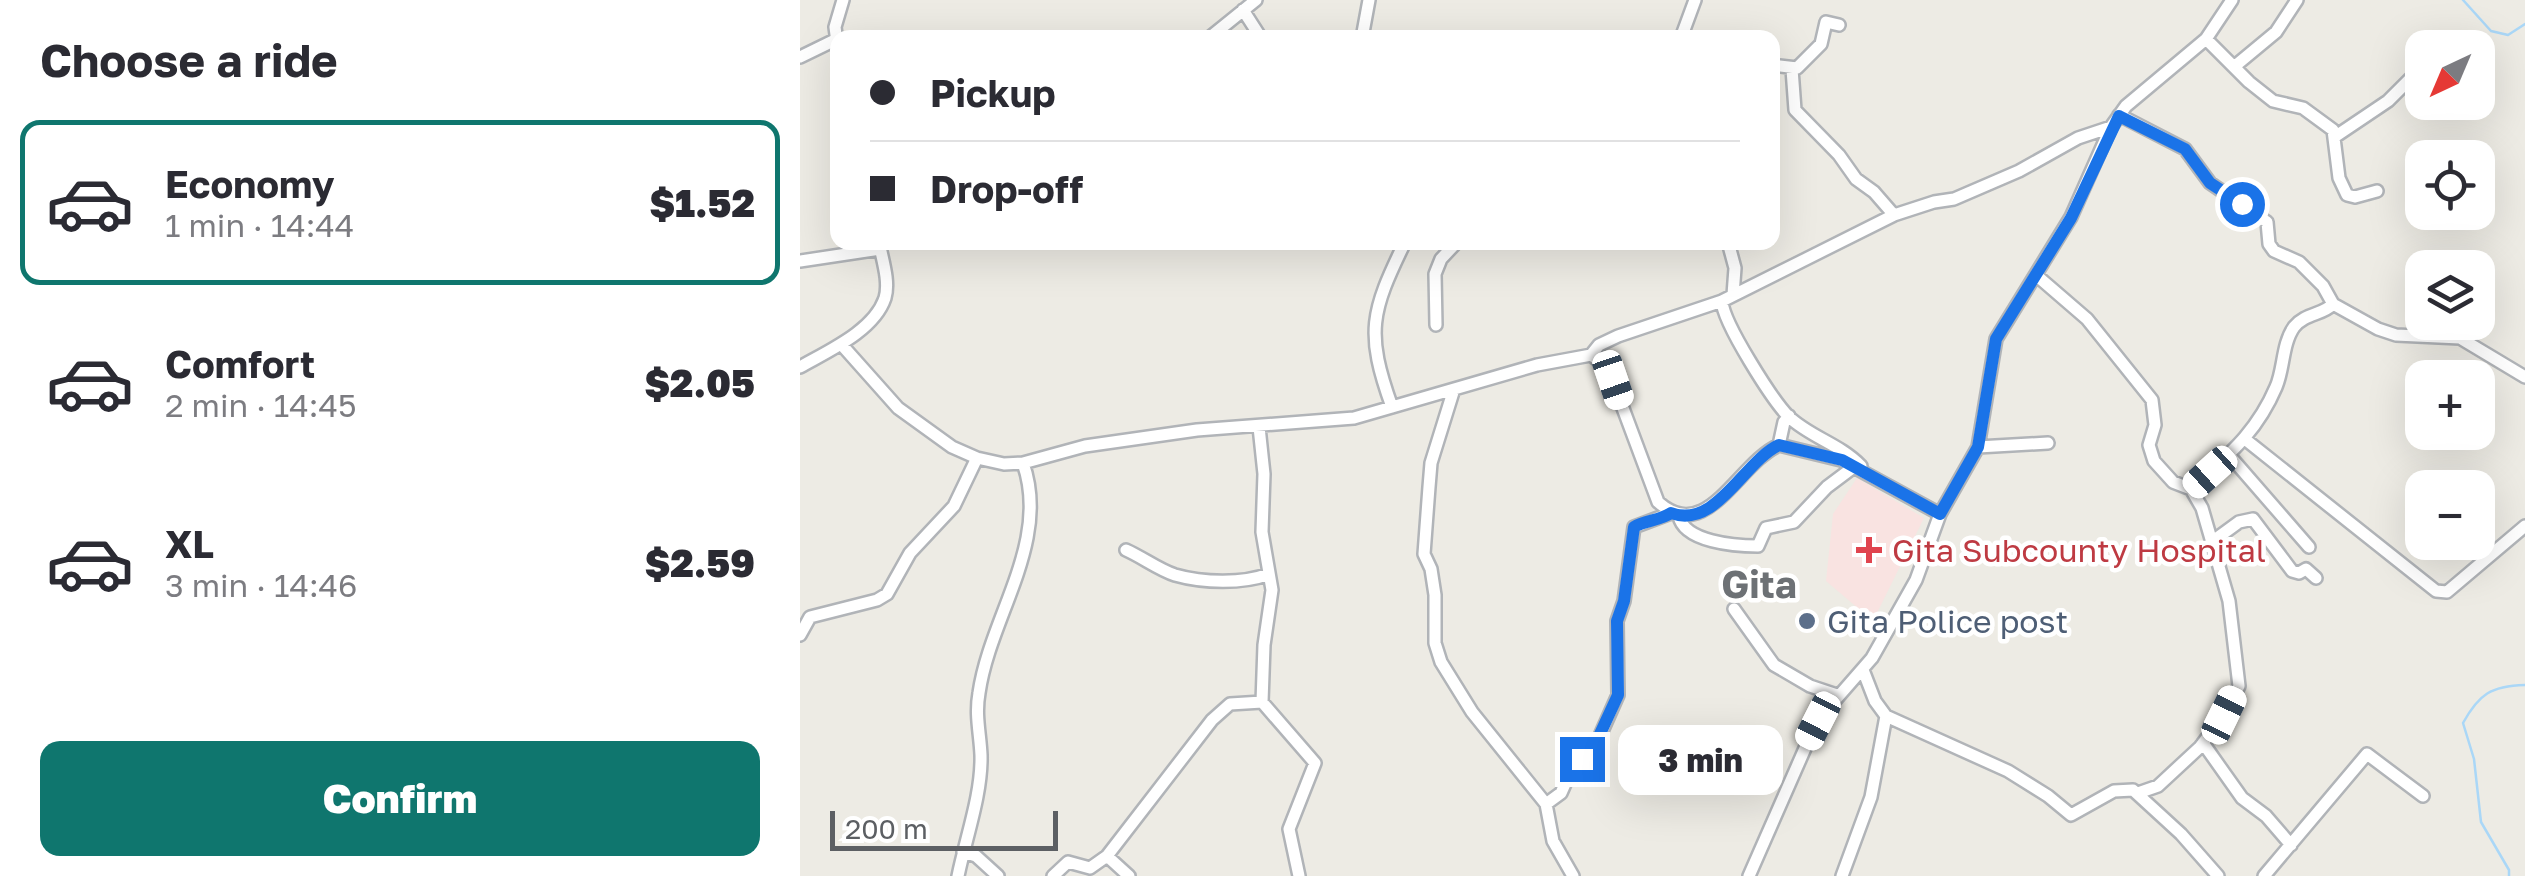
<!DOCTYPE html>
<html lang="en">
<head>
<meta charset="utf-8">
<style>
  body { margin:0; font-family:"Golos Text",sans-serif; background:#f2f2f3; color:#2b2b33; height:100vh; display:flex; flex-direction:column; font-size:38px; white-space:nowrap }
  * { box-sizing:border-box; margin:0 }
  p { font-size:32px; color:#7c7c81 }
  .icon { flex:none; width:55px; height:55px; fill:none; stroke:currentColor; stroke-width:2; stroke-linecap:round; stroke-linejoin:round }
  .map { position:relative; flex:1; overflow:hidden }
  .panel { display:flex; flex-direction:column; background:#fff; width:800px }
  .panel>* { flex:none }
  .guide { position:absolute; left:30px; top:30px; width:950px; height:220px; border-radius:20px; box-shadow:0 10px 40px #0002; display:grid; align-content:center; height:220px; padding:0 40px; background:#fff }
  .needle { width:65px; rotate:224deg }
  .tools { position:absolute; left:1605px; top:30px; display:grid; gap:20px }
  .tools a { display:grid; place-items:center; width:90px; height:90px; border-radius:20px; background:#fff; box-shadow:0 10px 40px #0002; font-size:50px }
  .scale { position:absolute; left:30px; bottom:25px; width:228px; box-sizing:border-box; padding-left:10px; border:5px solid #5c5f63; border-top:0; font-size:28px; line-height:35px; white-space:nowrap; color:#5c5f63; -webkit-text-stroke:8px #fff; paint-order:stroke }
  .end { position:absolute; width:45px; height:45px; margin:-22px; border:12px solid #1a73e8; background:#fff; box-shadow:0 0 0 5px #fff }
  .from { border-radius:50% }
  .bubble { position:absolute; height:70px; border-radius:20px; background:#fff; box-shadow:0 10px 40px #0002; font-size:32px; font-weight:800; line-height:70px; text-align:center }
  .car { position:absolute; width:30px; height:60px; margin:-30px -15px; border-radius:12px; box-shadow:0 0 8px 2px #0007; background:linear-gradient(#fff 24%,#345 0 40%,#fff 0 76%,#345 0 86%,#fff 0) }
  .guide b { display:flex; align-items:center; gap:35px; height:95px; font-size:38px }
  .guide b+b { border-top:2px solid #e1e1e2 }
  .guide i { width:25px; height:25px; background:#2b2b33 }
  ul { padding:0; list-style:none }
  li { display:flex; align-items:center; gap:30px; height:165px; margin:0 20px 15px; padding:0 20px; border:5px solid transparent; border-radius:20px }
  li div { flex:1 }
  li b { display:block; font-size:38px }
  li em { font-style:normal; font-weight:800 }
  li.selected { border-color:#0f766e }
  li>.icon { width:90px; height:90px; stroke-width:1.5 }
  h2 { padding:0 40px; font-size:45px; line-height:120px }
  .button { display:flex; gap:20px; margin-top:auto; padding:20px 40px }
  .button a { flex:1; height:115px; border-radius:20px; background:#0f766e; color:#fff; font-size:40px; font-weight:800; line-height:115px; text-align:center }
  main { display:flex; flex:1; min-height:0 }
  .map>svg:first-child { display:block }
  .medical { fill:#f9e3e1 }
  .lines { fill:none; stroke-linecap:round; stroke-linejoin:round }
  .stream { stroke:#aad7f7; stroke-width:2.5 }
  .minor-casing { stroke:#b1b4b8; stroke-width:16 }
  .minor { stroke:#fff; stroke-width:11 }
  .route { stroke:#1a73e8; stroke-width:12 }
  .health-dot { fill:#e0444e; stroke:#fff; stroke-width:4 }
  .service-dot { fill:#5c6f8a; stroke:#fff; stroke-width:4 }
  .labels { text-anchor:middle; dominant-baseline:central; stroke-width:9; stroke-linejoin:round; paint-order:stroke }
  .health-label { font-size:32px; fill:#be3a42; stroke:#fff; text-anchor:start }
  .service-label { font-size:32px; fill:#4e5e75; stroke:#fff; text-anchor:start }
  .quarter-label { font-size:38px; font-weight:bold; fill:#6d7175; stroke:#fff }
</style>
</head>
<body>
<main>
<section class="panel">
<h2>Choose a ride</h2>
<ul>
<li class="selected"><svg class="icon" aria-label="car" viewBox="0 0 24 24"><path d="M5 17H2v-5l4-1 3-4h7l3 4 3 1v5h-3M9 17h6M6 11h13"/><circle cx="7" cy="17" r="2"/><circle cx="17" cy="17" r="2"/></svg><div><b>Economy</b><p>1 min · 14:44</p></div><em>$1.52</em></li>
<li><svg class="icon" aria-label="car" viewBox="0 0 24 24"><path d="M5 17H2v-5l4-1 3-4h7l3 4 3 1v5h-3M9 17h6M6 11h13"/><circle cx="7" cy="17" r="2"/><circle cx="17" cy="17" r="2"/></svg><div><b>Comfort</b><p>2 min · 14:45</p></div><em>$2.05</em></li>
<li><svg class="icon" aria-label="car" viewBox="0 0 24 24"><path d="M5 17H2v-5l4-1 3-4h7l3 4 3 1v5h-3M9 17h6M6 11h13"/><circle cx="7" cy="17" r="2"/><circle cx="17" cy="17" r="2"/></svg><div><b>XL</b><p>3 min · 14:46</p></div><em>$2.59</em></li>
</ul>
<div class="button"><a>Confirm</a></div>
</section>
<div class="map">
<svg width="1725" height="876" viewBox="0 0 1725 876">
  <rect width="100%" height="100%" fill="#edebe4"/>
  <path class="medical" d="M1057 478 1124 518 1073 621 1026 581 1033 514Z"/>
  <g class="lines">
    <path class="stream" d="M1663 0 1691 31 1708 35 1725 24
      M1709 876V870L1681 822 1674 759 1663 723C1679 694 1691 686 1725 685"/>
    <defs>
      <path id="minor" d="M443 10 461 38
        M409 38 456 0
        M562 38 569 0
        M881 38 895 0
        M1406 39 1449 82 1473 101 1503 108 1533 130 1539 178 1547 195 1555 197 1577 191
        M38 50 35 27 43 0
        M0 57 35 40
        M972 65 997 68 1021 44 1026 22 1039 25
        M1435 66 1476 32 1497 0
        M992 69 995 110 1039 155 1056 179 1074 192 1094 215
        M1319 115 1385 149 1410 183 1467 222 1469 244 1474 251 1499 262 1523 286 1533 304 1578 329 1596 335 1660 338 1725 377
        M1536 136 1588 101 1622 67
        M928 242 935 268 933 295
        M0 261 80 249
        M1236 275 1287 319 1352 400 1355 425 1349 445 1354 461 1373 482 1391 489 1402 508 1429 601 1439 686 1424 715 1400 747 1358 786 1338 793
        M922 301C923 323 973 401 989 417 1010 437 1040 444 1061 466
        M636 325 635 274 641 259 657 242
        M41 344 98 408 152 447 177 458 204 464 223 463 285 446 397 430 554 418 737 365 791 355 808 368 858 502C907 546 938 463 979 445L1041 460 1140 514
        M791 355 799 345 818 336 922 301 1094 215 1134 202 1154 199 1219 171 1278 138 1311 127
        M0 367C28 351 74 331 85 298 90 281 82 259 79 242
        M654 389 631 463 629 487 624 554 631 569 635 595V643L641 662 672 712 746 804 753 841 773 876
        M592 407C565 332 571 312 605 242
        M459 427 464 474 462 532 472 590 464 645 462 702 515 763 489 829 499 876
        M1446 440 1636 591 1647 592 1725 526
        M979 445 984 422 989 416
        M1178 447 1248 443
        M1429 455 1509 547
        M1391 489C1427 456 1456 434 1476 387 1484 369 1482 344 1494 327 1505 313 1523 315 1533 304
        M879 516C884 542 935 546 958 546L966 528 994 522 1027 487 1055 466
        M1413 541 1439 522 1453 519 1492 571 1499 573 1506 569 1516 578
        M326 550C342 557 359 570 375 575 403 583 443 584 469 574
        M934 609 974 665 1010 686 1037 695
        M0 635 10 617 77 600 87 594 110 553 154 506 177 458
        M1063 670 1075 701 1086 716 1208 771 1248 796 1271 815 1314 791 1333 790 1381 834 1418 876
        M1403 743 1442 798 1466 816 1491 845
        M746 804 761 793 773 766 795 747 818 695 817 621 824 601 834 527 871 513
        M163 852 176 856 198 876
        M307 856 412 720 430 704 462 702
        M158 876C166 837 182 794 181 755 180 733 175 715 179 693 190 616 251 542 223 463
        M253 876 268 862 290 868 307 856 329 876
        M949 876 1017 721 1072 658 1116 580 1140 514 1178 447 1196 339 1271 217 1311 127 1326 106 1406 39 1432 0
        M1042 876 1071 797 1086 716
        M1464 876 1567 754 1623 796"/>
    </defs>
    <use href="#minor" class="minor-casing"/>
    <use href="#minor" class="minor"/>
  </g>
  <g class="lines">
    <path class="route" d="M782 759 794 747 818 695 817 621 824 601 834 527C845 520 859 521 871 513 916 530 944 461 979 445L1042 460 1140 514 1178 447 1196 339 1271 218 1319 116 1385 149 1410 183 1442 204"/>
  </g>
  <path class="health-dot" d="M1064 535h10v10h10v10h-10v10h-10v-10h-10v-10h10z"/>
  <circle class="service-dot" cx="1007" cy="621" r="10"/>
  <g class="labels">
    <g class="health-label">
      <text x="1092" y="550">Gita Subcounty Hospital</text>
    </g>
    <g class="service-label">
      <text x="1027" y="621">Gita Police post</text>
    </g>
    <g class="quarter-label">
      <text x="959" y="583">Gita</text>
    </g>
  </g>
</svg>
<div class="tools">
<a><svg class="needle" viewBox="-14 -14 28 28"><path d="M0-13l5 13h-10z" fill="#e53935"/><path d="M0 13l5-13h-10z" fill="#7c7c81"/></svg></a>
<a><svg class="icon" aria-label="locate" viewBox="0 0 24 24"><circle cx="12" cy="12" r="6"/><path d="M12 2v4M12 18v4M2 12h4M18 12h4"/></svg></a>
<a><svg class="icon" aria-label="layers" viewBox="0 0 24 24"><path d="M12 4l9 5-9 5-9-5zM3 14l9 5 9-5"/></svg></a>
<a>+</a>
<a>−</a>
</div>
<div class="scale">200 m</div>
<i class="end from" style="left:1442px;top:204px"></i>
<i class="end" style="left:782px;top:759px"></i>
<div class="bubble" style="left:818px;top:725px;width:165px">3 min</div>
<i class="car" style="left:813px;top:380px;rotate:161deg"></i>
<i class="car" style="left:1410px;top:472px;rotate:228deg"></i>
<i class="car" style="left:1424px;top:715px;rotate:26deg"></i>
<i class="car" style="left:1018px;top:721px;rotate:207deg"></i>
<div class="guide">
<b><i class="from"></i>Pickup</b>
<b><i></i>Drop-off</b>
</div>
</div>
</main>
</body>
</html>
